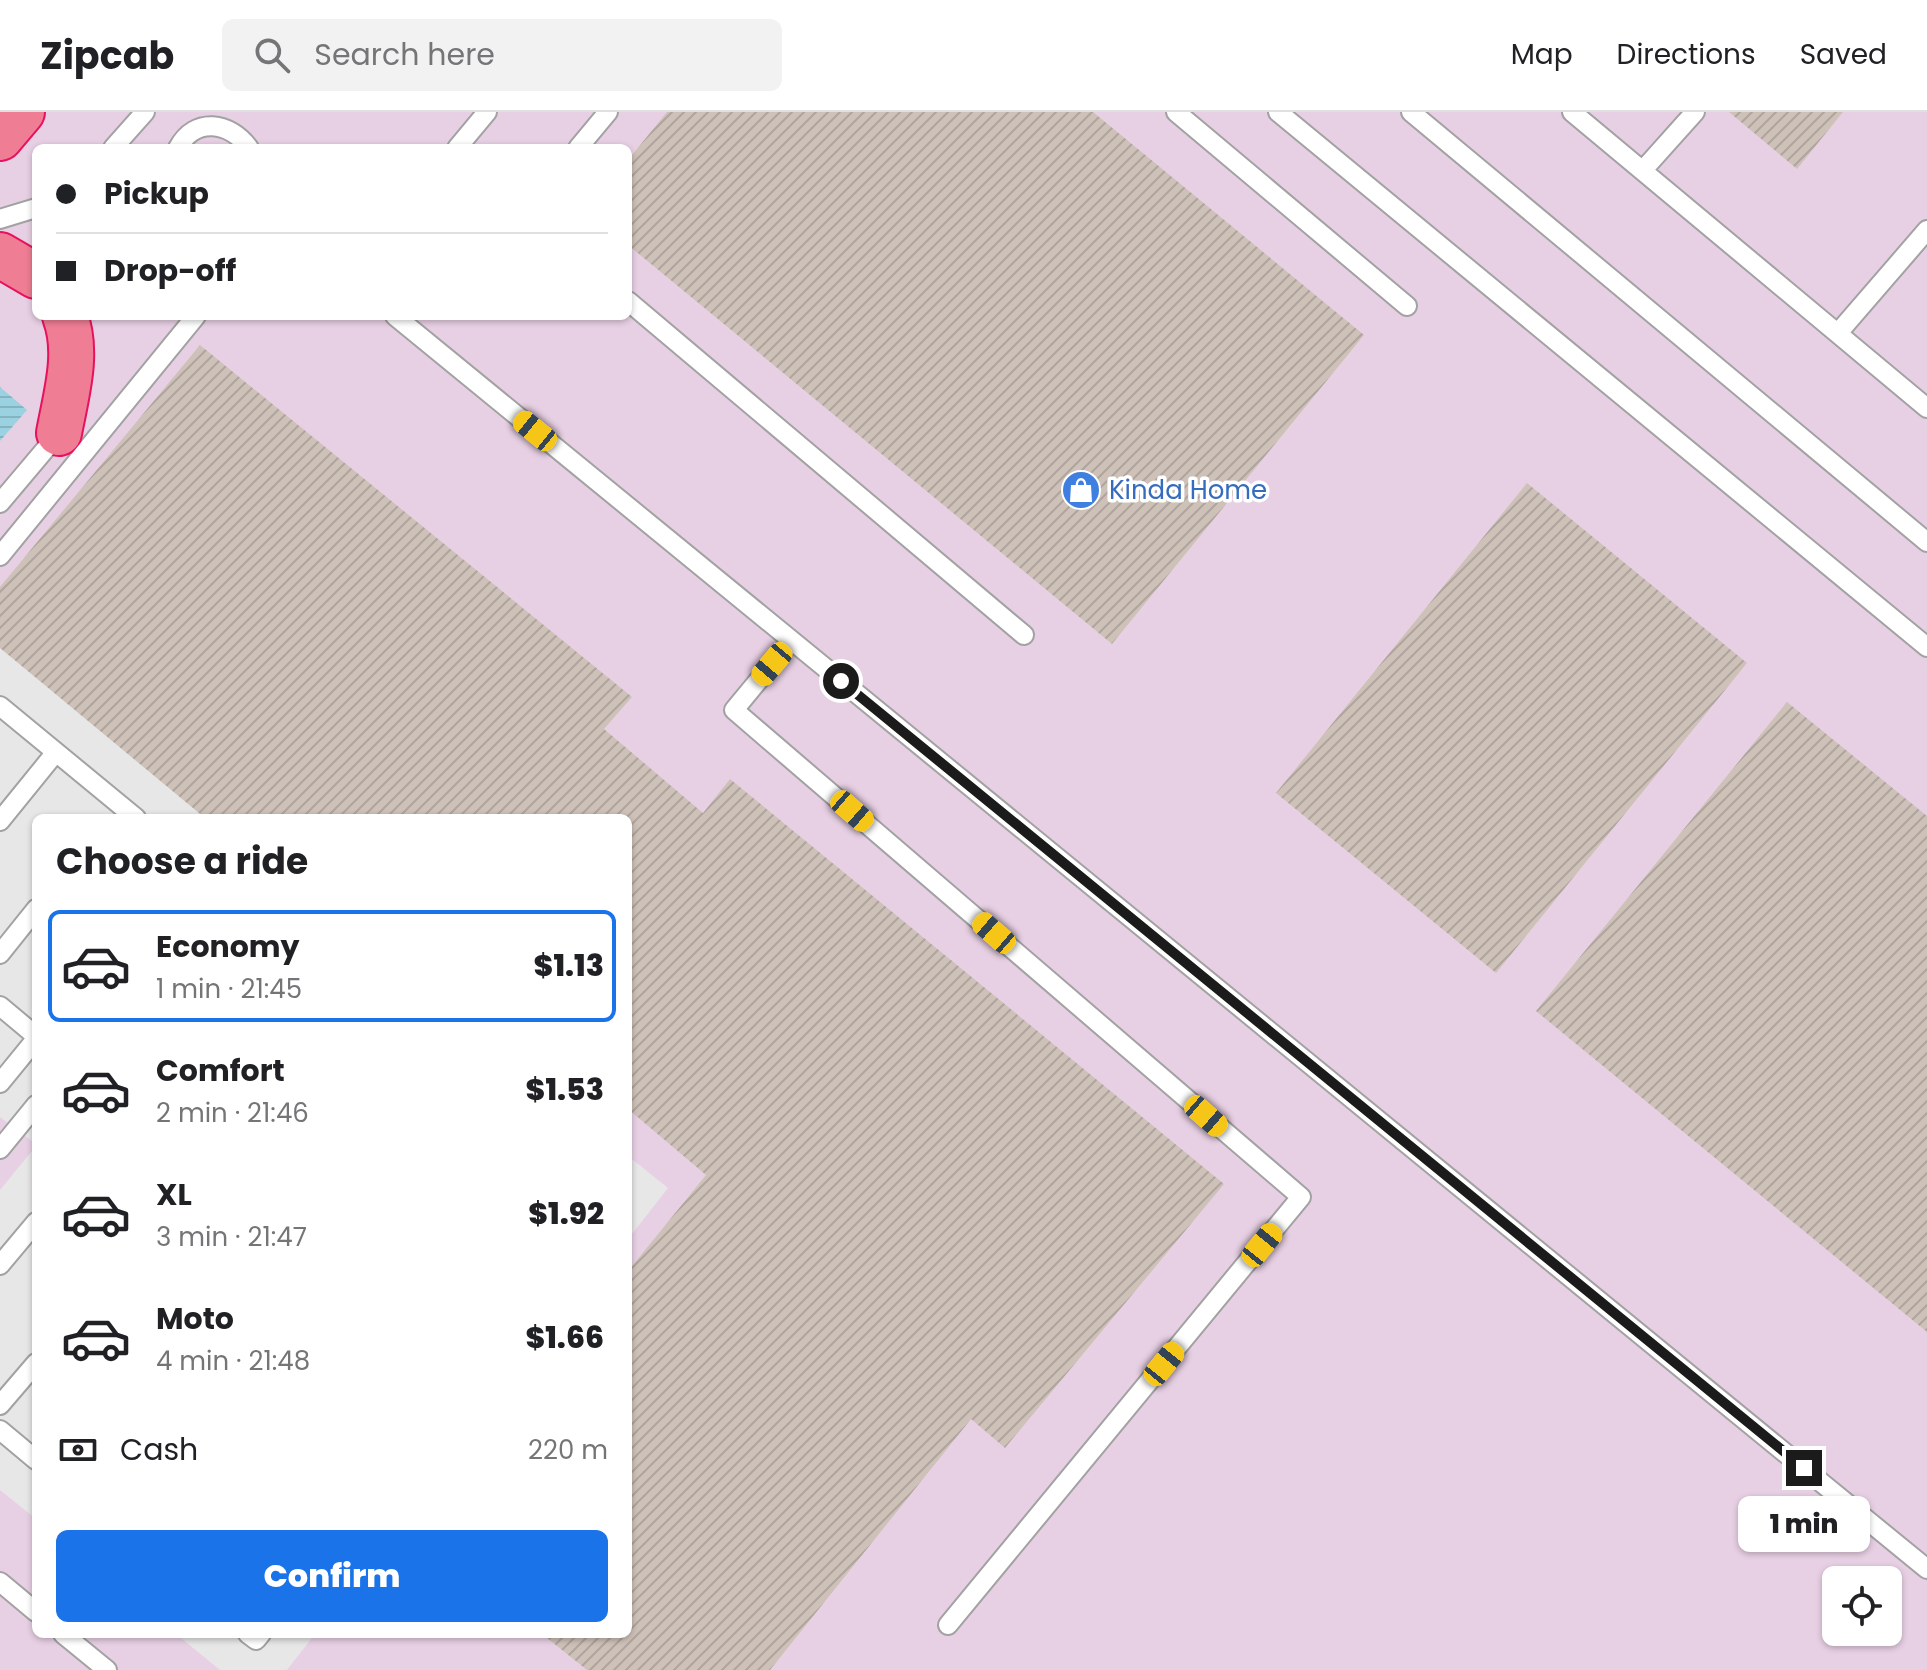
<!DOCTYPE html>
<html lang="en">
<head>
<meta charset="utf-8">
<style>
  body { margin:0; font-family:Poppins,sans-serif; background:#f2f2f2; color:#202124; height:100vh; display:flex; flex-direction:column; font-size:30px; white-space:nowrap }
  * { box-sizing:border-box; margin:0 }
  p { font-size:26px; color:#757577 }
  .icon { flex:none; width:44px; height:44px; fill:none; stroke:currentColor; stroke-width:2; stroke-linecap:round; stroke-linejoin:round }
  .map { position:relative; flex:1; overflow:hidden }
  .details { position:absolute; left:32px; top:702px; width:600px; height:824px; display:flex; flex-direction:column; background:#fff; border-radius:12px; box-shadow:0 2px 6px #0004 }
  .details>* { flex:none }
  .guide { position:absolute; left:32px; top:32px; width:600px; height:176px; border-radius:12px; box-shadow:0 2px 6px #0004; display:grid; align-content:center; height:176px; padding:0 24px; background:#fff }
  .buttons { position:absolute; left:1822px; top:1454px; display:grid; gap:16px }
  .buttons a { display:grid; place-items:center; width:80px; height:80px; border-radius:12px; background:#fff; box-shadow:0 2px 6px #0004; font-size:40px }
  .end { position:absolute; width:36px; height:36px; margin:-18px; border:10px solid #1b1b1b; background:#fff; box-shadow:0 0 0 4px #fff }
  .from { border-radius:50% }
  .bubble { position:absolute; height:56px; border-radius:12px; background:#fff; box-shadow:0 2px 6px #0004; font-size:26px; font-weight:800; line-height:56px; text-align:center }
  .car { position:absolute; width:24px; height:48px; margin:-24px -12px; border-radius:10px; box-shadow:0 0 6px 2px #0007; background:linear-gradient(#f5c518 24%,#345 0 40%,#f5c518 0 76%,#345 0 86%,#f5c518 0) }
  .guide b { display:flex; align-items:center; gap:28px; height:76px; font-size:30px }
  .guide b+b { border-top:2px solid #e0e0e0 }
  .guide i { width:20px; height:20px; background:#202124 }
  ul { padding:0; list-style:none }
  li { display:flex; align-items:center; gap:24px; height:112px; margin:0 16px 12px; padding:0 8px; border:4px solid transparent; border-radius:12px }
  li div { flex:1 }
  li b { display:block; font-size:30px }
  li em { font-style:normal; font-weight:800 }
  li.on { border-color:#1a73e8 }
  li>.icon { width:72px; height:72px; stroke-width:1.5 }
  h2 { padding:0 24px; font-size:36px; line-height:96px }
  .pay { display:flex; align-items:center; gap:20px; height:88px; padding:0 24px; font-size:30px }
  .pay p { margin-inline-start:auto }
  .button { display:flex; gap:16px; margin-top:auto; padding:16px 24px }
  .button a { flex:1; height:92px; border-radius:12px; background:#1a73e8; color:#fff; font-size:32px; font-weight:800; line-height:92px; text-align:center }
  header { display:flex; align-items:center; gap:48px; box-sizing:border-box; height:112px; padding:0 40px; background:#fff; border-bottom:2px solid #e0e0e0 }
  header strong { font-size:38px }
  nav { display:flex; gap:44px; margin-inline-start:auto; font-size:28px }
  .search { width:560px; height:72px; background:#f2f2f2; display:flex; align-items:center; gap:20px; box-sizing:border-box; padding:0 28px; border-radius:12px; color:#757577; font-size:30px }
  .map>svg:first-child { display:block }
  .industrial { fill:#e8d0e4; fill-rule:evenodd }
  .parking { fill:#e7e7e7 }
  .water { fill:url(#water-rules) }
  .building { fill:url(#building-hatch) }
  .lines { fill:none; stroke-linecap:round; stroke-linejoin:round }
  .lane-casing { stroke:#a2a2a2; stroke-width:22 }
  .highway-casing { stroke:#e7115e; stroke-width:48 }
  .lane { stroke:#fff; stroke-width:18 }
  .highway { stroke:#ef7d94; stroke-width:44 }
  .route { stroke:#1b1b1b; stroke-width:10 }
  .labels { text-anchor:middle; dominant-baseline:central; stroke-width:7; stroke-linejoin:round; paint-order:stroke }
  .shop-label { font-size:26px; fill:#366cbe; stroke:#fff; text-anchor:start }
</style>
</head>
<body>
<header>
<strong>Zipcab</strong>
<div class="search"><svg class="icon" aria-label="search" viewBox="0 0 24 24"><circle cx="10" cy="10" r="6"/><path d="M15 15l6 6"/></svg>Search here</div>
<nav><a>Map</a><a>Directions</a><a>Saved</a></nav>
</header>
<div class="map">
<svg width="1927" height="1558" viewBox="0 0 1927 1558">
  <defs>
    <pattern id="water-rules" width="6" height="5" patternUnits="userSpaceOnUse" patternTransform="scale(2)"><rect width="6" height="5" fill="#9ad2e1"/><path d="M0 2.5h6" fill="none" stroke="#84b4c0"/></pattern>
    <pattern id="building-hatch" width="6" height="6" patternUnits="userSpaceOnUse" patternTransform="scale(2)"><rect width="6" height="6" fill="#cec1b8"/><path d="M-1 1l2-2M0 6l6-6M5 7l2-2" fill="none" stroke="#b0a59e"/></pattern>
  </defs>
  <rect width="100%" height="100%" fill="#eee9df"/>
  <path class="industrial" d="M0 0H1927V1558H0ZM36 36H628V204H36ZM36 706H628V1522H36ZM1836 1468H1888V1520H1836Z"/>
  <path class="parking" d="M0 536 210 706H36V1032L0 1005Z
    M36 1034V1407L0 1378V1078Z
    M628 1044 668 1076 628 1127Z
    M176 1522H315L287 1558H220Z"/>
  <path class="water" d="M0 275 27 298 0 329Z"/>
  <path class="building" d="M667 0H1093L1364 223 1112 532 628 133V48Z
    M1729 0H1843L1797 57Z
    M200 233 632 585 604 617 703 701 730 667 1224 1072 1005 1336 971 1307 770 1558H587L542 1522H628V1159L706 1063 628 997V706H205L0 536V475Z
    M1527 371 1747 551 1496 861 1276 681Z
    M1787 590 1927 704V1220L1536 899Z"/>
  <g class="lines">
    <defs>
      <path id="lane" d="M1176 0 1407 194
        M1278 0 1927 535
        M1411 0 1927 430
        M1572 0 1927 296
        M113 36 145 0
        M178 36C195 4 230 10 249 36
        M457 36 487 0
        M578 36 608 0
        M1643 58 1695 0
        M0 107 36 96
        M628 189 1024 523
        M395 204 1927 1457
        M1838 221 1927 118
        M0 391 59 321
        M0 444 196 204
        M791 529 734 598 1301 1085 948 1513
        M0 594 136 706
        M0 709 56 640
        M0 842 36 797
        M0 894 36 924
        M0 971 36 927
        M0 1037 36 993
        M0 1153 36 1110
        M0 1293 36 1251
        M0 1318 36 1348
        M0 1470 36 1500
        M63 1522 107 1558
        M248 1522 256 1528 261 1522"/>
      <path id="highway" d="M0 26 22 0
        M0 143 36 164
        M59 321C66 283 79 241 65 204"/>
    </defs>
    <use href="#lane" class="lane-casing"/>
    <use href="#highway" class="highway-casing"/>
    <use href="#lane" class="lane"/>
    <use href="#highway" class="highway"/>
  </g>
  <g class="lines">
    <path class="route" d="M841 569 1804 1356"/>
  </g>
  <defs>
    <symbol id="shop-disc" viewBox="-11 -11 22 22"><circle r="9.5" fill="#3f7fe0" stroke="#fff"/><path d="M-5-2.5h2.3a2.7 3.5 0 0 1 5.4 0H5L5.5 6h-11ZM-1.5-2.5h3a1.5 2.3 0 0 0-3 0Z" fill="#fff"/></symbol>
  </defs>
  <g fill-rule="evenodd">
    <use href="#shop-disc" x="1059" y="356" width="44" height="44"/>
  </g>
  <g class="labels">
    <g class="shop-label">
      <text x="1109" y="378">Kinda Home</text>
    </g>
  </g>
</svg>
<div class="buttons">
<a><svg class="icon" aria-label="locate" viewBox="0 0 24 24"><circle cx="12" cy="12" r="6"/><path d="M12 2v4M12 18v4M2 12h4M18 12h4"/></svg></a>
</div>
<i class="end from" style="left:841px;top:569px"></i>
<i class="end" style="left:1804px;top:1356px"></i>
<div class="bubble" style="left:1738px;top:1384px;width:132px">1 min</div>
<i class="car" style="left:535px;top:319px;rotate:309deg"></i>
<i class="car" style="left:772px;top:552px;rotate:220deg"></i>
<i class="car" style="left:852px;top:699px;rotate:131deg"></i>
<i class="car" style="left:994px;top:821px;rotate:311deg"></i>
<i class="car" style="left:1206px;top:1004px;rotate:131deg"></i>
<i class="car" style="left:1262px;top:1133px;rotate:39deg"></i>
<i class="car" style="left:1164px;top:1252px;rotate:39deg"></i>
<div class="guide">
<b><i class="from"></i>Pickup</b>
<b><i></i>Drop-off</b>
</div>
<section class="details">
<h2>Choose a ride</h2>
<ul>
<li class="on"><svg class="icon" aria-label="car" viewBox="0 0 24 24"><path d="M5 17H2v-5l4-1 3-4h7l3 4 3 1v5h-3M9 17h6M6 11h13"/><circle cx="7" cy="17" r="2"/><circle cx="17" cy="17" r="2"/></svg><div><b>Economy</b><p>1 min · 21:45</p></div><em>$1.13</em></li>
<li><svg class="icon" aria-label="car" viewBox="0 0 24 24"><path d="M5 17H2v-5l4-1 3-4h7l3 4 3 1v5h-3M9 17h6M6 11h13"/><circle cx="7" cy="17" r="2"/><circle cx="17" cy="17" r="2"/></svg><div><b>Comfort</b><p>2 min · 21:46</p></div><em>$1.53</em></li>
<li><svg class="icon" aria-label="car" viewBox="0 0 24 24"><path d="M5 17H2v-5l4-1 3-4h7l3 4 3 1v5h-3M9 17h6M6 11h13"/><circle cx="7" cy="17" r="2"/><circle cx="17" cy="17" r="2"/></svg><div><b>XL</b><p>3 min · 21:47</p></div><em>$1.92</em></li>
<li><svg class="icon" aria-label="car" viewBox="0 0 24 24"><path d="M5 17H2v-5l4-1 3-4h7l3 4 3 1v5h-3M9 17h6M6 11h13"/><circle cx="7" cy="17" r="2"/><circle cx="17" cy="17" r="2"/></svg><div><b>Moto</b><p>4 min · 21:48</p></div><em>$1.66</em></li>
</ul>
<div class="pay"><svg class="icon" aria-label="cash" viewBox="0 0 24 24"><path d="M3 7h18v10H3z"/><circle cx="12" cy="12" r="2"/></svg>Cash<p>220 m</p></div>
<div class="button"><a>Confirm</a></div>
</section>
</div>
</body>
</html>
